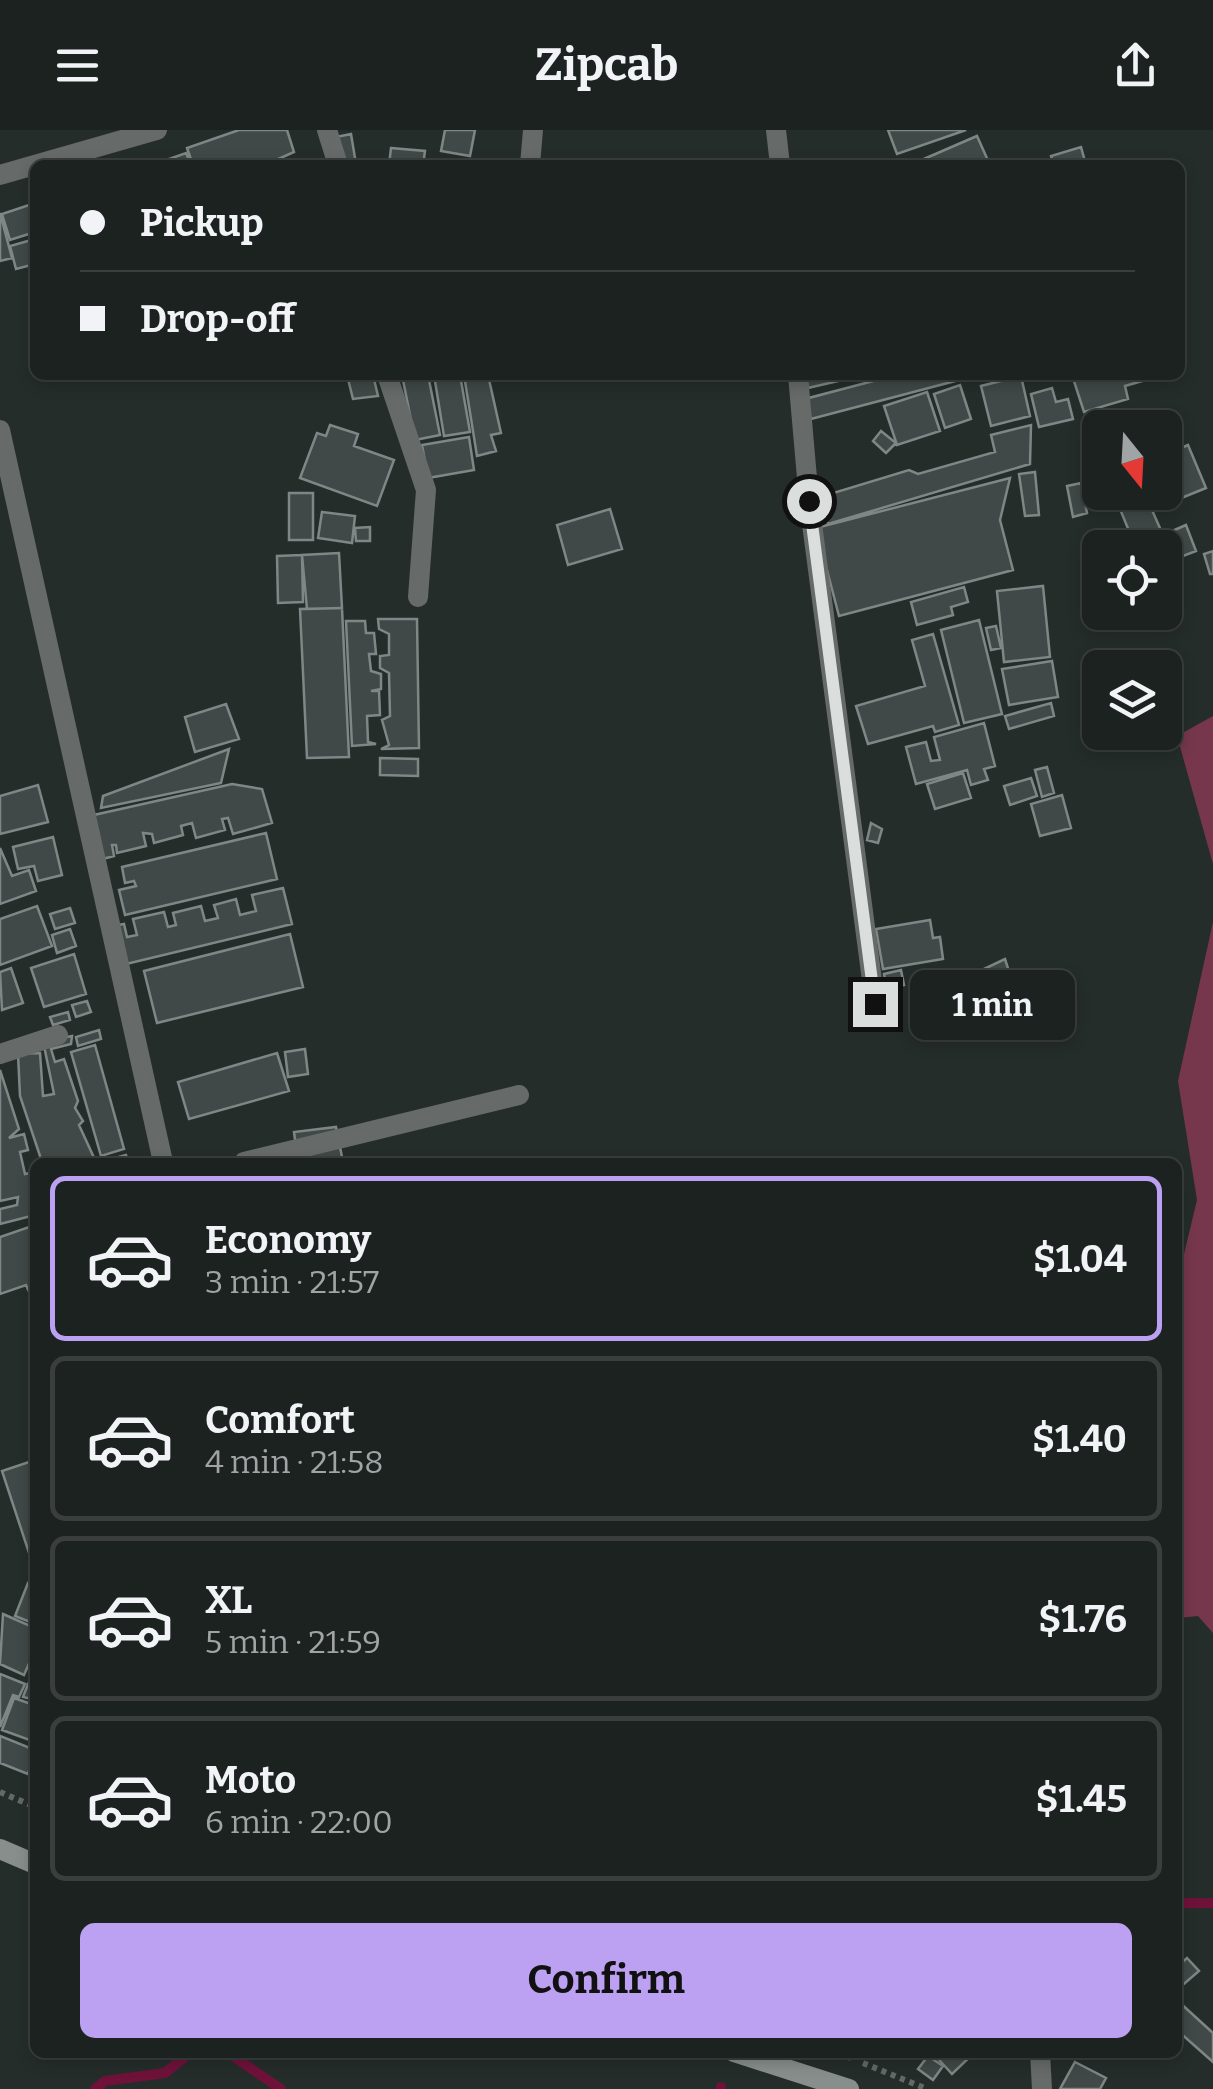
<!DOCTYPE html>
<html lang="en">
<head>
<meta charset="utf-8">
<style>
  body { margin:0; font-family:Bitter,serif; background:#252a29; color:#f1f3f6; height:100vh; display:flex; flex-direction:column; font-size:38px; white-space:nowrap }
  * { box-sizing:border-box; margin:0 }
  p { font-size:32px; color:#a0a4a5 }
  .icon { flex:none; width:55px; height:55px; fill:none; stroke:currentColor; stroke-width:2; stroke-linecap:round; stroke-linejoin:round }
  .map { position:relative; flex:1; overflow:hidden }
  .sheet { position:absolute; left:30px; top:1028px; width:1152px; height:900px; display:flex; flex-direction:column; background:#1c2220; border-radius:15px; box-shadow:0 5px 15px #0003,0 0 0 2px #3a3f3e }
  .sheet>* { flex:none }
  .top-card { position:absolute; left:30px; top:30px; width:1155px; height:220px; border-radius:15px; box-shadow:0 5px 15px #0003,0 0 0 2px #3a3f3e; display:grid; align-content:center; height:220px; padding:0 50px; background:#1c2220 }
  .needle { width:65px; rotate:162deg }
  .tools { position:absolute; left:1082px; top:280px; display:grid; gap:20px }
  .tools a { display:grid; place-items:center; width:100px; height:100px; border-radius:15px; background:#1c2220; box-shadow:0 5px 15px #0003,0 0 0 2px #3a3f3e; font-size:50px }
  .end { position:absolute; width:45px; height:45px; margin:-22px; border:12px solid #dadfdd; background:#111; box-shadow:0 0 0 5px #111 }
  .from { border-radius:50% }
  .bubble { position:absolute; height:70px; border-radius:15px; background:#1c2220; box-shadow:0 5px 15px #0003,0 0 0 2px #3a3f3e; font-size:32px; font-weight:700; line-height:70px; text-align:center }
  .top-card b { display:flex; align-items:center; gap:35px; height:95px; font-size:38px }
  .top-card b+b { border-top:2px solid #3a3f3e }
  .top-card i { width:25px; height:25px; background:#f1f3f6 }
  ul { padding:18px 0 0; list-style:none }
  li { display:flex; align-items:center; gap:30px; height:165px; margin:0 20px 15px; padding:0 30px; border:5px solid #3a3f3e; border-radius:15px }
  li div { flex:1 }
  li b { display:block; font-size:38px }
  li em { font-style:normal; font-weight:700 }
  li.selected { border-color:#bca0f2 }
  li>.icon { width:90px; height:90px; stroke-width:1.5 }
  .primary-button { display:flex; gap:20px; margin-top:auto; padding:20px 50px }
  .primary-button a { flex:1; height:115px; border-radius:15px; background:#bca0f2; color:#111; font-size:40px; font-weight:700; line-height:115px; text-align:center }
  header { display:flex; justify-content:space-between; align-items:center; height:130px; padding:0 50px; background:#1c2220; font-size:45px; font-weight:700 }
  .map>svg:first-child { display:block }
  .green { fill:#76374c }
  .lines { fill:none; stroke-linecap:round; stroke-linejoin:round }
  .stream { stroke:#6f123a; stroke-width:10 }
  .building { fill:#404947; stroke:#7e8785; stroke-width:2.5 }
  .path { stroke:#626967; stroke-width:6; stroke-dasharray:5 5; stroke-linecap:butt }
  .service { stroke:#666a69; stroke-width:20 }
  .minor { stroke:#666a69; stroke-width:20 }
  .secondary { stroke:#878e8c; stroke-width:20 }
  .route { stroke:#dadfdd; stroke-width:12 }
</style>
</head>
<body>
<header><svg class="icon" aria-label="menu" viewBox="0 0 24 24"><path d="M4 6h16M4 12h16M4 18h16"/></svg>Zipcab<svg class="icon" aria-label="share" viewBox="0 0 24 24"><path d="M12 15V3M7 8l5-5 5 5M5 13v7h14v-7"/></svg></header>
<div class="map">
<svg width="1213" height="1959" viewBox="0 0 1213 1959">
  <rect width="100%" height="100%" fill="#252d2b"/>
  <path class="green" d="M1213 586V734L1177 606Z
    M1213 792V1503L1198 1486 1178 1488V1149L1197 1070 1178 951Z"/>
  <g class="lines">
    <path class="stream" d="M1178 1773H1213
      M227 1922 281 1959
      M95 1959 105 1951 165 1943 191 1922
      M721 1959V1957"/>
  </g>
  <path class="building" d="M239 0H287L294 22 265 35H193L187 18Z
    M445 0H475L470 26 441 21Z
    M888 0H966L897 24Z
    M351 4 356 34 341 35 336 7Z
    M977 6 990 35H910Z
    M1081 17 1086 35H1054L1051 26Z
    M391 18 425 21 423 35H389Z
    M186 23 191 35H152Z
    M35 73V102L10 110 2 84Z
    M0 83 12 128 0 131Z
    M35 109V134L16 139 10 116Z
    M347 245H373L378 266 353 269Z
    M402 245H428L440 305 415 310Z
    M434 245H460L470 302 444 306Z
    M464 245H488L501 303 491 305 496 321 477 326Z
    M805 245H864L808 258Z
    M896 245H978L811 289 805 269Z
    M1072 245H1152L1153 248 1125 256 1128 269 1084 282Z
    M1021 246 1030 286 991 296 981 256Z
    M960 255 971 289 945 298 934 264Z
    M1052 258 1056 272 1068 269 1073 289 1039 297 1031 264Z
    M927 262 940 301 897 315 884 276Z
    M330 295 358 304 354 316 394 330 377 376 300 348 317 303 326 306Z
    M1031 295 1030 334 828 394 820 367 909 340 918 344 995 322 991 305Z
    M881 301 896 313 886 323 873 311Z
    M469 307 474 340 428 348 422 315Z
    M1188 315 1206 358 1152 380 1163 405 1186 395 1196 421 1165 433V418H1136L1113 362H1165V325Z
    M1035 342 1039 385 1025 386 1019 344Z
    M1010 348 1000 390 1013 440 839 486 816 398Z
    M1081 353 1087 383 1073 387 1067 356Z
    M289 363H313V410H289Z
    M610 379 622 419 568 435 557 395Z
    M322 382 355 386 352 413 318 408Z
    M370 397V411H356L355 398Z
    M1213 421V444H1210L1204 424Z
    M339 423 342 478 307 479 302 425Z
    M302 425 303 472 278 473 277 426Z
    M1043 456 1050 527 1004 532 997 461Z
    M964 457 968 472 951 477 953 485 917 495 911 472Z
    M342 478 349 627 307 628 300 479Z
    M378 489H417L419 618 381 619 389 615 382 590 390 586 389 543 380 538V526L389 525V504L379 499Z
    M979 490 1002 584 964 593 941 500Z
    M346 491H365L366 503H374L376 524H369L371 541 381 544V559L371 561H379L380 585 367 586 368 612 376 614 352 616Z
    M996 496 1001 518 991 520 986 498Z
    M933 504 959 595 935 602 933 596 868 614 856 576 925 556 912 510Z
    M1052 531 1058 567 1009 575 1002 539Z
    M1051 573 1054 586 1009 599 1005 586Z
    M226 574 239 609 195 622 185 587Z
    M984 593 995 636 984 639 988 650 971 655 967 640 916 654 906 617 926 612 931 631 940 630 934 607Z
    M229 619 221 653 101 678 103 666Z
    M380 628 418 629V646L380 645Z
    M1047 637 1054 663 1042 667 1035 640Z
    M963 643 971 668 935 679 927 654Z
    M1031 648 1037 666 1010 675 1004 656Z
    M232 654 262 659 272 693 233 704 228 688 222 689 225 700 196 708 192 693 181 696 183 705 154 713 152 704 143 703 146 716 117 723 116 715H112L114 726 95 731 85 687Z
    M38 655 48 692 0 704V666Z
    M1062 665 1071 698 1040 706 1031 674Z
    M871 693 882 699 878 713 867 710Z
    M266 703 277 749 125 785 119 760 136 756 134 751 125 753 122 737Z
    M53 707 62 745 38 751 34 736 18 739 13 717Z
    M0 718 12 746 29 740 36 761 0 774Z
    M283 758 292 794 122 835 113 796 124 794 127 807 137 805 133 789 164 782 168 797 176 795 173 783 201 776 205 791 218 788 214 775 236 769 240 785 256 781 252 765Z
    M37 776 52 816 0 835V789Z
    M70 778 75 793 55 799 50 784Z
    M930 790 933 808 940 807 943 829 883 839 876 799Z
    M70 799 76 816 57 823 52 805Z
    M290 804 303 857 157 893 144 841Z
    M74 824 86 864 44 877 31 838Z
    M1005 829 1012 851 990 858 984 839Z
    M11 838 23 873 2 880 0 842Z
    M901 840 904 855 887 859 884 844Z
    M981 841 987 859 963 867 957 849Z
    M87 871 91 882 76 887 72 875Z
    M68 882 70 890 53 895 50 887Z
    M99 900 101 909 78 916 76 907Z
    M72 906 71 914 51 919 55 932 64 929 78 971 75 978 83 991 79 995 96 1032H42L20 966 18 924 40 923 43 966 54 964 43 911Z
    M95 915 124 1019 101 1026 71 922Z
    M305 919 308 944 288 947 285 922Z
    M277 923 289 961 189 989 178 952Z
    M0 940 19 999 9 1008 24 1004 28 1020 20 1022 25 1044 35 1042V1085L0 1094V1079L17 1075 18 1067 0 1071Z
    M336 997 343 1032H298L294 1002Z
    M126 1025 128 1032H103V1031Z
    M35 1095V1162L30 1164 26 1155 0 1164V1107Z
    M35 1330V1437L34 1438 2 1341Z
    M28 1453 35 1456V1494L15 1486Z
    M3 1484 35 1498V1531L31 1529 24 1545 0 1534Z
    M0 1544 25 1554 19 1567 13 1565 0 1597Z
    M28 1554 35 1557V1570L23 1567Z
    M14 1568 31 1574V1584L35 1572V1612L2 1600Z
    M0 1606 35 1620 28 1644 0 1633Z
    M1187 1828 1199 1841 1178 1859V1836Z
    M1178 1871 1213 1903V1932L1178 1901Z
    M932 1922H975L952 1944Z
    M928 1926 943 1936 933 1950 918 1939Z
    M1075 1932 1106 1948 1100 1959H1060Z"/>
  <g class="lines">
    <path class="path" d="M0 1662 35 1677
      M837 1922 851 1928
      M863 1933 927 1959"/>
    <path class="service" d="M530 35 533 0
      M244 1032 519 965
      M1040 1922 1042 1959"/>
    <path class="minor" d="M327 0 338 35
      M776 0 780 35
      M0 45 157 0
      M387 245 426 360 418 467
      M798 245 809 371 875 873
      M0 300 163 1032
      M0 924 58 905"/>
    <path class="secondary" d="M0 1719 35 1734
      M734 1922 849 1959"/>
  </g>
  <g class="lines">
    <path class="route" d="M809 371 875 874"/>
  </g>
</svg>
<div class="tools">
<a><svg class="needle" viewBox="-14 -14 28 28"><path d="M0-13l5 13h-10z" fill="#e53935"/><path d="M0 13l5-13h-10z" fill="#a0a4a5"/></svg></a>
<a><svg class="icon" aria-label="locate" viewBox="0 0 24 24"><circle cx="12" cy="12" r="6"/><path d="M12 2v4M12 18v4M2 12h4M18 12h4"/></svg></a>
<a><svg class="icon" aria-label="layers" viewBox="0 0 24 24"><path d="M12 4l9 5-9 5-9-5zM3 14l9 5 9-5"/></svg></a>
</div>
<i class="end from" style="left:809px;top:371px"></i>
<i class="end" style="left:875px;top:874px"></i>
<div class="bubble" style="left:910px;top:840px;width:165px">1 min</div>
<div class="top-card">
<b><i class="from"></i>Pickup</b>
<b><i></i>Drop-off</b>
</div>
<section class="sheet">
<ul>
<li class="selected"><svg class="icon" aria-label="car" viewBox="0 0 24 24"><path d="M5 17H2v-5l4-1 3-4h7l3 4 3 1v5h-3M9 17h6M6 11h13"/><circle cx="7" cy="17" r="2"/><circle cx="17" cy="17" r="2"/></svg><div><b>Economy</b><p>3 min · 21:57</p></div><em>$1.04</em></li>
<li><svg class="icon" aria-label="car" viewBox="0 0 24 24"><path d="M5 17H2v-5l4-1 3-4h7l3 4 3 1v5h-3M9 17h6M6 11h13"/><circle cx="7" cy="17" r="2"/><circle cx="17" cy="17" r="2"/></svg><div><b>Comfort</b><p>4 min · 21:58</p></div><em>$1.40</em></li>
<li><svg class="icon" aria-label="car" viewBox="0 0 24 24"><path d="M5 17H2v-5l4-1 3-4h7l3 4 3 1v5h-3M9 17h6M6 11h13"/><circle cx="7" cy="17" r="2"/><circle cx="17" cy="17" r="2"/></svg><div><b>XL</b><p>5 min · 21:59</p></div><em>$1.76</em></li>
<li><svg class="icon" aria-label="car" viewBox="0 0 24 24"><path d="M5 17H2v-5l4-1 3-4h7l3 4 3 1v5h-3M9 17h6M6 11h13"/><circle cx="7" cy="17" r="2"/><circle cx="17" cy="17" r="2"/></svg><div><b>Moto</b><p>6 min · 22:00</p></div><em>$1.45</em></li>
</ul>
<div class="primary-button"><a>Confirm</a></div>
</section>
</div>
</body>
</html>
